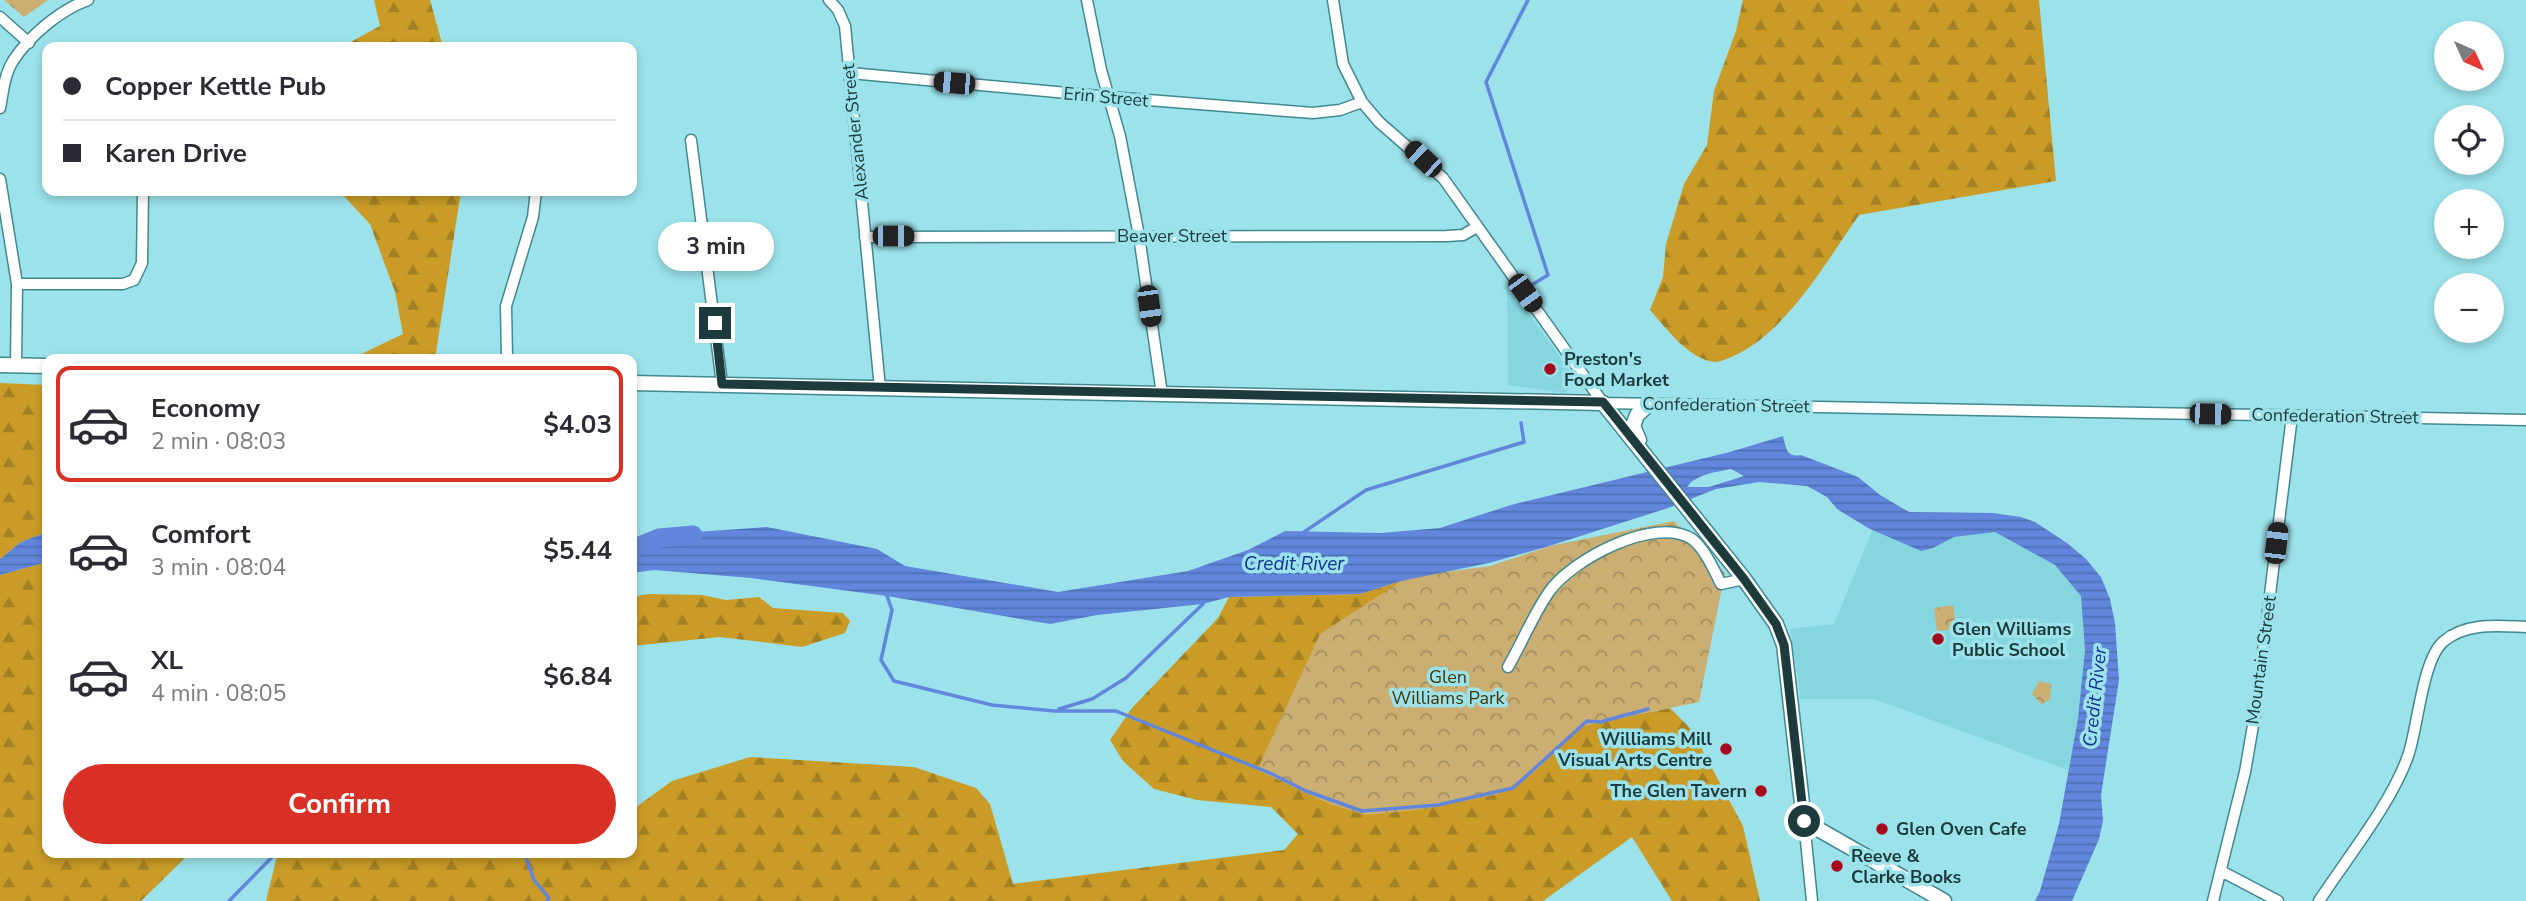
<!DOCTYPE html>
<html lang="en">
<head>
<meta charset="utf-8">
<style>
  body { margin:0; font-family:"Nunito Sans",sans-serif; background:#f2f2f3; color:#2b2b33; height:100vh; display:flex; flex-direction:column; font-size:26px; white-space:nowrap }
  * { box-sizing:border-box; margin:0 }
  p { font-size:23px; color:#7c7c81 }
  .icon { flex:none; width:38px; height:38px; fill:none; stroke:currentColor; stroke-width:2; stroke-linecap:round; stroke-linejoin:round }
  .map { position:relative; flex:1; overflow:hidden }
  .side { position:absolute; left:42px; top:354px; width:595px; height:504px; display:flex; flex-direction:column; background:#fff; border-radius:14px; box-shadow:0 4px 10px #0003 }
  .side>* { flex:none }
  .banner { position:absolute; left:42px; top:42px; width:595px; height:154px; border-radius:14px; box-shadow:0 4px 10px #0003; display:grid; align-content:center; height:154px; padding:0 21px; background:#fff }
  .needle { width:46px; rotate:135deg }
  .tools { position:absolute; left:2434px; top:21px; display:grid; gap:14px }
  .tools a { display:grid; place-items:center; width:70px; height:70px; border-radius:50%; background:#fff; box-shadow:0 4px 10px #0003; font-size:35px }
  .end { position:absolute; width:32px; height:32px; margin:-16px; border:9px solid #1d3a3d; background:#fff; box-shadow:0 0 0 4px #fff }
  .from { border-radius:50% }
  .bubble { position:absolute; height:49px; border-radius:24px; background:#fff; box-shadow:0 4px 10px #0003; font-size:23px; font-weight:700; line-height:49px; text-align:center }
  .car { position:absolute; width:21px; height:42px; margin:-21px -10px; border-radius:9px; box-shadow:0 0 5px 2px #0007; background:linear-gradient(#222 24%,#8ab4d8 0 40%,#222 0 76%,#8ab4d8 0 86%,#222 0) }
  .banner b { display:flex; align-items:center; gap:24px; height:66px; font-size:26px }
  .banner b+b { border-top:2px solid #e1e1e2 }
  .banner i { width:18px; height:18px; background:#2b2b33 }
  ul { padding:12px 0 0; list-style:none }
  li { display:flex; align-items:center; gap:21px; height:116px; margin:0 14px 10px; padding:0 7px; border:4px solid transparent; border-radius:14px }
  li div { flex:1 }
  li b { display:block; font-size:26px }
  li em { font-style:normal; font-weight:700 }
  li.active { border-color:#d93025 }
  li>.icon { width:63px; height:63px; stroke-width:1.5 }
  .primary-button { display:flex; gap:14px; margin-top:auto; padding:14px 21px }
  .primary-button a { flex:1; height:80px; border-radius:42px; background:#d93025; color:#fff; font-size:28px; font-weight:700; line-height:80px; text-align:center }
  .map>svg:first-child { display:block }
  .built { fill:#85d6de }
  .forest { fill:url(#forest-firs) }
  .park { fill:url(#park-crowns) }
  .water { fill:url(#water-rules); fill-rule:evenodd }
  .lines { fill:none; stroke-linecap:round; stroke-linejoin:round }
  .stream { stroke:#6186db; stroke-width:3.5 }
  .river { stroke:#6186db; stroke-width:19 }
  .minor-casing { stroke:#418890; stroke-width:13 }
  .major-casing { stroke:#418890; stroke-width:17 }
  .minor { stroke:#fff; stroke-width:10 }
  .major { stroke:#fff; stroke-width:14 }
  .route { stroke:#1d3a3d; stroke-width:9 }
  .poi-dot { fill:#a40a1b; stroke:#9be2ea; stroke-width:2.5 }
  .labels { text-anchor:middle; dominant-baseline:central; stroke-width:7; stroke-linejoin:round; paint-order:stroke }
  .street-label { font-size:18px; fill:#1d3a3d; stroke:#9be2ea }
  .poi-label { font-size:18px; font-weight:bold; fill:#1d3a3d; stroke:#9be2ea; text-anchor:start }
  .park-label { font-size:18px; fill:#463303; stroke:#9be2ea }
  .water-label { font-size:19px; font-style:italic; fill:#133194; stroke:#9be2ea }
</style>
</head>
<body>
<div class="map">
<svg width="2526" height="901" viewBox="0 0 2526 901">
  <defs>
    <pattern id="forest-firs" width="22" height="20" patternUnits="userSpaceOnUse" patternTransform="scale(1.75)"><rect width="22" height="20" fill="#ca9c27"/><path d="M5 1l3.5 6h-7zM16 11l3.5 6h-7z" fill="#a38023"/></pattern>
    <pattern id="park-crowns" width="20" height="18" patternUnits="userSpaceOnUse" patternTransform="scale(1.75)"><rect width="20" height="18" fill="#caae72"/><path d="M2 6a3 3 0 1 1 6 0M12 15a3 3 0 1 1 6 0" fill="none" stroke="#a38f5f"/></pattern>
    <pattern id="water-rules" width="6" height="5" patternUnits="userSpaceOnUse" patternTransform="scale(1.75)"><rect width="6" height="5" fill="#6186db"/><path d="M0 2.5h6" fill="none" stroke="#4f6fb3"/></pattern>
  </defs>
  <rect width="100%" height="100%" fill="#9be2ea"/>
  <path class="built" d="M1507 284 1576 379 1566 393 1508 385Z
    M1873 529 1921 551 1933 548 1954 537 1995 532 2045 558 2062 571 2081 596 2085 650 2078 718 2068 770 1874 699H1801L1790 629 1834 624Z"/>
  <path class="forest" d="M374 0H430L443 47H334L347 44 380 26Z
    M1743 0H2039L2056 181 1859 215C1826 262 1782 340 1726 359 1725 360 1717 362 1716 362 1690 361 1666 328 1650 310L1663 277 1666 244 1684 184 1707 145 1714 91 1736 31Z
    M339 191H461L435 359H351L403 334 395 292 370 224Z
    M0 383 47 385V532L21 542 0 559Z
    M47 562V852H191L141 901H0V575Z
    M1401 581 1386 614 1368 764 1459 802 1498 793 1535 771 1582 726 1670 708 1691 729 1743 826 1760 901H1672L1632 837 1543 901H266L278 852H632V810L672 781 750 757 914 767 976 788 990 804 1013 884 1284 850 1298 834 1271 807 1197 800 1154 789 1123 761 1110 740 1132 708 1218 618 1229 597 1360 594Z
    M648 594 702 595 726 600 759 597 773 608 843 613 850 621 845 633 802 647 720 637 632 646V597Z"/>
  <path class="park" d="M4 0H48L24 17Z
    M1674 521 1725 573 1699 702 1582 726 1535 771 1498 794 1425 809 1366 815 1330 804 1257 770 1320 634 1408 577 1490 566 1550 546Z
    M1953 605 1956 629 1937 631 1934 608Z
    M2039 681 2051 684 2050 700 2041 704 2032 694Z"/>
  <path class="water" d="M1783 436C1786 447 1786 458 1801 455L1858 477 1880 495 1909 512 1993 513 2021 517 2035 522 2067 543 2086 559 2101 577 2110 599 2115 623 2119 680 2101 795 2103 821 2099 839 2072 901H2035L2040 891 2059 824 2078 718 2085 650 2081 596 2055 565 1995 532 1954 537 1933 548 1921 551 1868 528 1837 509 1827 497 1807 486 1759 482 1716 489 1668 508 1546 547 1489 563 1401 581 1360 594 1229 597 1203 604 1097 615 1050 624 887 596 751 578 654 570 632 573V547L682 533 767 527 877 549 905 566 1058 592 1188 571 1248 550 1285 531 1381 533 1440 528 1511 505 1730 452ZM1731 469 1744 476 1709 487H1687C1696 474 1717 472 1731 469Z
    M47 532V562L0 575V559L21 542Z"/>
  <g class="lines">
    <path class="stream" d="M1528 0 1486 82 1548 275 1530 286
      M1304 532 1366 490 1524 442 1521 423
      M887 596 892 610 881 660 894 681 992 705 1054 711H1116L1272 774 1306 791 1362 811 1438 805 1513 788 1587 721 1600 722 1648 709
      M1059 709 1092 699 1126 678 1203 604
      M524 852 534 880 549 898 547 901
      M229 901 277 852"/>
    <path class="river" d="M632 549 659 538 693 535"/>
    <defs>
      <path id="minor" d="M829 0 838 10 845 26 880 388
        M1087 0 1101 70 1120 136 1139 236 1162 394
        M1333 0 1343 64 1362 102 1379 122 1443 178 1603 403 2526 420
        M0 17 29 43
        M850 73 1110 97 1313 113 1340 110 1362 102
        M0 108C3 93 4 75 13 61 29 36 60 10 88 0
        M691 140 722 384
        M0 179 17 284 16 365
        M865 237 1447 236 1463 235 1477 227
        M17 284H123L134 280 142 263 143 191
        M507 359 506 306 533 217 536 191
        M1508 667C1522 643 1533 615 1549 592 1571 560 1655 515 1692 539 1705 549 1714 570 1721 584L1744 579
        M1804 821 1812 901
        M2221 871 2278 901
        M2213 901 2245 772 2256 708 2292 416
        M2319 901C2347 858 2391 804 2408 756 2418 728 2422 659 2444 641 2467 622 2499 626 2526 627"/>
      <path id="major" d="M0 365 47 366
        M632 383 1603 403 1744 579 1776 624 1784 645 1804 821 1944 901
        M1639 440 1633 426 1637 415 1649 404"/>
    </defs>
    <use href="#minor" class="minor-casing"/>
    <use href="#major" class="major-casing"/>
    <use href="#minor" class="minor"/>
    <use href="#major" class="major"/>
  </g>
  <g class="lines">
    <path class="route" d="M715 323 722 384 1603 402 1744 579 1776 624 1784 645 1804 821"/>
  </g>
  <g class="poi-dot">
    <circle cx="1550" cy="369" r="7"/>
    <circle cx="1938" cy="639" r="7"/>
    <circle cx="1726" cy="749" r="7"/>
    <circle cx="1761" cy="791" r="7"/>
    <circle cx="1882" cy="829" r="7"/>
    <circle cx="1837" cy="866" r="7"/>
  </g>
  <g class="labels">
    <g class="street-label">
      <text transform="translate(1106 97) rotate(5)">Erin Street</text>
      <text transform="translate(855 132) rotate(-96)">Alexander Street</text>
      <text x="1172" y="236">Beaver Street</text>
      <text transform="translate(1726 405) rotate(1)">Confederation Street</text>
      <text transform="translate(2335 416) rotate(1)">Confederation Street</text>
      <text transform="translate(2261 660) rotate(-82)">Mountain Street</text>
    </g>
    <g class="poi-label">
      <text x="1564" y="359">Preston's<tspan x="1564" dy="21">Food Market</tspan></text>
      <text x="1952" y="629">Glen Williams<tspan x="1952" dy="21">Public School</tspan></text>
      <text x="1712" y="739" text-anchor="end">Williams Mill<tspan x="1712" dy="21">Visual Arts Centre</tspan></text>
      <text x="1747" y="791" text-anchor="end">The Glen Tavern</text>
      <text x="1896" y="829">Glen Oven Cafe</text>
      <text x="1851" y="856">Reeve &amp;<tspan x="1851" dy="21">Clarke Books</tspan></text>
    </g>
    <g class="park-label">
      <text x="1448" y="677">Glen<tspan x="1448" dy="21">Williams Park</tspan></text>
    </g>
    <g class="water-label">
      <text x="1294" y="564">Credit River</text>
      <text transform="translate(2095 697) rotate(-84)">Credit River</text>
    </g>
  </g>
</svg>
<div class="tools">
<a><svg class="needle" viewBox="-14 -14 28 28"><path d="M0-13l5 13h-10z" fill="#e53935"/><path d="M0 13l5-13h-10z" fill="#7c7c81"/></svg></a>
<a><svg class="icon" aria-label="locate" viewBox="0 0 24 24"><circle cx="12" cy="12" r="6"/><path d="M12 2v4M12 18v4M2 12h4M18 12h4"/></svg></a>
<a>+</a>
<a>−</a>
</div>
<i class="end from" style="left:1804px;top:821px"></i>
<i class="end" style="left:715px;top:323px"></i>
<div class="bubble" style="left:658px;top:222px;width:116px">3 min</div>
<i class="car" style="left:954px;top:83px;rotate:275deg"></i>
<i class="car" style="left:1423px;top:159px;rotate:313deg"></i>
<i class="car" style="left:893px;top:236px;rotate:90deg"></i>
<i class="car" style="left:1525px;top:293px;rotate:144deg"></i>
<i class="car" style="left:1149px;top:306px;rotate:172deg"></i>
<i class="car" style="left:2210px;top:414px;rotate:91deg"></i>
<i class="car" style="left:2276px;top:543px;rotate:7deg"></i>
<div class="banner">
<b><i class="from"></i>Copper Kettle Pub</b>
<b><i></i>Karen Drive</b>
</div>
<section class="side">
<ul>
<li class="active"><svg class="icon" aria-label="car" viewBox="0 0 24 24"><path d="M5 17H2v-5l4-1 3-4h7l3 4 3 1v5h-3M9 17h6M6 11h13"/><circle cx="7" cy="17" r="2"/><circle cx="17" cy="17" r="2"/></svg><div><b>Economy</b><p>2 min · 08:03</p></div><em>$4.03</em></li>
<li><svg class="icon" aria-label="car" viewBox="0 0 24 24"><path d="M5 17H2v-5l4-1 3-4h7l3 4 3 1v5h-3M9 17h6M6 11h13"/><circle cx="7" cy="17" r="2"/><circle cx="17" cy="17" r="2"/></svg><div><b>Comfort</b><p>3 min · 08:04</p></div><em>$5.44</em></li>
<li><svg class="icon" aria-label="car" viewBox="0 0 24 24"><path d="M5 17H2v-5l4-1 3-4h7l3 4 3 1v5h-3M9 17h6M6 11h13"/><circle cx="7" cy="17" r="2"/><circle cx="17" cy="17" r="2"/></svg><div><b>XL</b><p>4 min · 08:05</p></div><em>$6.84</em></li>
</ul>
<div class="primary-button"><a>Confirm</a></div>
</section>
</div>
</body>
</html>
